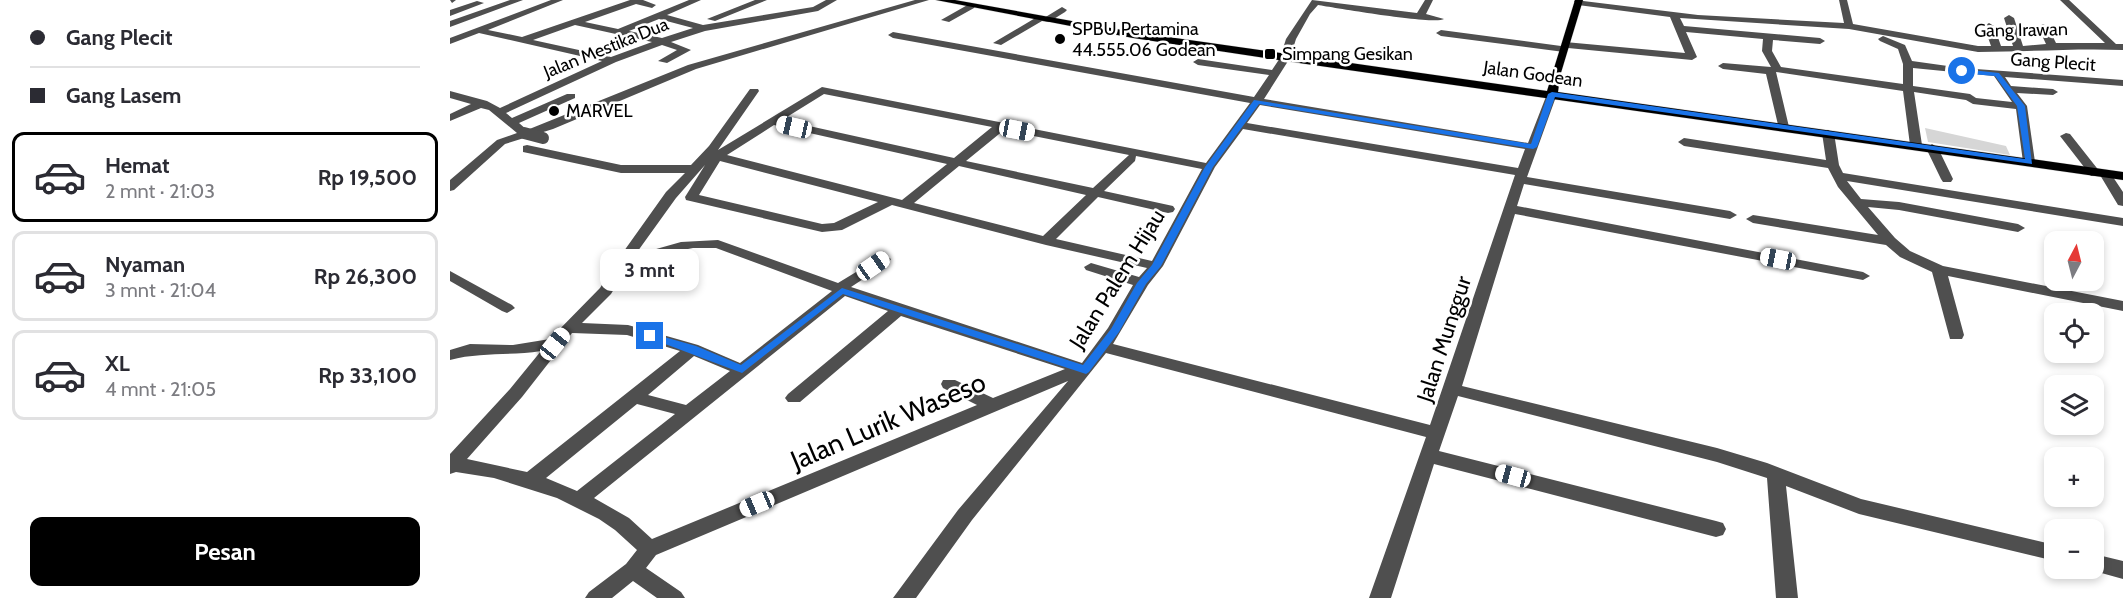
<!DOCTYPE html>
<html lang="id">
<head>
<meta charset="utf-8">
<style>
  body { margin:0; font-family:Cabin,sans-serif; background:#f2f2f3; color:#2b2b33; height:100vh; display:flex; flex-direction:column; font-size:22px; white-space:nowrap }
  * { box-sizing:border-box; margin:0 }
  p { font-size:20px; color:#7c7c81 }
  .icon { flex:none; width:33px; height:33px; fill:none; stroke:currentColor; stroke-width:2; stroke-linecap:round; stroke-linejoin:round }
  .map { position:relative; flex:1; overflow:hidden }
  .panel { display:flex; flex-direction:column; background:#fff; width:450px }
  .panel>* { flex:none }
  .top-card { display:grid; align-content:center; height:132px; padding:0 30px; background:#fff }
  .needle { width:39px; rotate:7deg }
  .controls { position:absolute; left:1594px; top:231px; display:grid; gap:12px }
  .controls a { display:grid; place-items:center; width:60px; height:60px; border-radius:12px; background:#fff; box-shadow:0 3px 9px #0003; font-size:30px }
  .end { position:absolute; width:27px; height:27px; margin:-14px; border:8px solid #1a73e8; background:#fff; box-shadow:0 0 0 3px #fff }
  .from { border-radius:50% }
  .bubble { position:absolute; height:42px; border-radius:12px; background:#fff; box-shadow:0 3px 9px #0003; font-size:20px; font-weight:800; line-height:42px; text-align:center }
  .car { position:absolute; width:18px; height:36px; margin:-18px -9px; border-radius:8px; box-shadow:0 0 4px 2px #0007; background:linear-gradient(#fff 24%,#345 0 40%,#fff 0 76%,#345 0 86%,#fff 0) }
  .top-card b { display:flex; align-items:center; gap:21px; height:57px; font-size:22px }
  .top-card b+b { border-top:2px solid #e1e1e2 }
  .top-card i { width:15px; height:15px; background:#2b2b33 }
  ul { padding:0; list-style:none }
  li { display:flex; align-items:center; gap:18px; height:90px; margin:0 12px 9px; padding:0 18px; border:3px solid #e1e1e2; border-radius:12px }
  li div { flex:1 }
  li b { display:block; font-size:22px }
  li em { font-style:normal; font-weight:800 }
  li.selected { border-color:#000 }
  li>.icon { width:54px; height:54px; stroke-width:1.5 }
  .cta { display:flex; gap:12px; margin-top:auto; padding:12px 30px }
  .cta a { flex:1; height:69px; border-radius:12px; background:#000; color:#fff; font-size:24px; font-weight:800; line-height:69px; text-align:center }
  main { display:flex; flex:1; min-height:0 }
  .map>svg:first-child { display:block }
  .green { fill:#d6d6d6 }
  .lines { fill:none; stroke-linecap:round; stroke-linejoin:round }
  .major-casing { stroke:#dbdbdb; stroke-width:1 }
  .minor { fill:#4f4f4f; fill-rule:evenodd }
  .major { fill:#000; fill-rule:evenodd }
  .minor-bridge { stroke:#4f4f4f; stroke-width:12 }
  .route { fill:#1a73e8 }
  .poi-dot { fill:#000; stroke:#fff; stroke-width:2 }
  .labels { text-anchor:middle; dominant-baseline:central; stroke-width:5; stroke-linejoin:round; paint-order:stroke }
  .far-poi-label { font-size:18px; fill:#000; stroke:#fff; text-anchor:start }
  .far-street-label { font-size:18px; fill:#000; stroke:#fff }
  .street-label { font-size:22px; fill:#000; stroke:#fff }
  .near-street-label { font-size:27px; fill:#000; stroke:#fff }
</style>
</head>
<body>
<main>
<section class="panel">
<div class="top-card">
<b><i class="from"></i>Gang Plecit</b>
<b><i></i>Gang Lasem</b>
</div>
<ul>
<li class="selected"><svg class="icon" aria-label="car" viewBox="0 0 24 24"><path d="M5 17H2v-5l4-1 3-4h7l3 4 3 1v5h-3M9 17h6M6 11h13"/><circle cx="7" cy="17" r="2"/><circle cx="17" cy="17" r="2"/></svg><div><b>Hemat</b><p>2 mnt · 21:03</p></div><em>Rp 19,500</em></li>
<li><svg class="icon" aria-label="car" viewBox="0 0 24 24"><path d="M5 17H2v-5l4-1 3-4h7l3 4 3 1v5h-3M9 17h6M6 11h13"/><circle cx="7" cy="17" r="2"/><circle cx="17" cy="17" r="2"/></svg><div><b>Nyaman</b><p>3 mnt · 21:04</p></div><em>Rp 26,300</em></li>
<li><svg class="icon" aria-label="car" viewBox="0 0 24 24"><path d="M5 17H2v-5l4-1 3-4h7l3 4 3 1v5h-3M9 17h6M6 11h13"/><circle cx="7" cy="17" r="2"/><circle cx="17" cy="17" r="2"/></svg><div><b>XL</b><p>4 mnt · 21:05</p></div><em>Rp 33,100</em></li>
</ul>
<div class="cta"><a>Pesan</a></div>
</section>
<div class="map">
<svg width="1673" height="598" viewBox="0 0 1673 598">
  <rect width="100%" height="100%" fill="#fff"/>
  <path class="green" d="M1475 128 1556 146 1560 155 1478 142Z"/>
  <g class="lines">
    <defs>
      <path id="major" d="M486 0H505L683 32 1097 91 1125 0H1133L1110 76 1108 92 1673 172V180L835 61 683 38Z"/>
    </defs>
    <use href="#major" class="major-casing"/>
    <path class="minor" d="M0 0H6L2 3Z
      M60 0H73L0 27V21Z
      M101 0H113L38 30 72 37 180 0H193L206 5 202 8 186 4 135 22 168 29 239 0H251L217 15 253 25 363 7 376 0H387L368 11 255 31 221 42 241 50 217 63 208 61 227 50 212 45 166 62 56 113 62 118 117 94H125V98L69 123 77 130 238 65 465 0H479L246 69 103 129 55 144 4 190 0 191V180L47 140 67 133 39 110 31 108 0 121V114L21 104 0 98V91L37 101 50 108 152 61 29 33 0 44V38ZM209 19 243 28 212 38 179 31ZM125 25 202 42 161 57 83 40Z
      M305 0H317L265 21 257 19Z
      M862 0 967 13 975 0H983L976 14 994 19C985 25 886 8 868 5L860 14 846 39 840 58 814 99 1078 143 1097 94 1102 91 1106 92 1107 94 1077 177 1280 211 1287 215 1280 219 1074 184 1067 206 1413 272 1420 276 1413 280 1065 214 1012 386 1267 448 1317 463 1411 499 1605 545V561L1409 514 1336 486 1348 598H1326L1317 478 1267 462 1008 396 989 451 1266 521 1273 523 1276 529 1273 535 1266 537 984 464 941 598H919L976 437 656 353 522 520 466 598H443L508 510 618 381 206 555 196 568 231 592 235 598H207L183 581 162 598H135L139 592 176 564 187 550 165 530 149 519 107 498 44 478 6 472 0 474V454L60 389 91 351C60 356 30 352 0 360V350L20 344 63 345 100 339 150 288 164 265 216 192 235 173H171L73 152V146L77 145 171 165H241L259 146 300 89H308L309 91 268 150 372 87 756 163 800 103 443 38 438 35 443 32 804 97 819 75 748 65 743 62 748 59 822 70 830 58 836 39ZM374 94 542 127 504 158 332 120ZM810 105 1075 149 1068 168 797 123ZM324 125 497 164 452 200 277 155ZM793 129 1065 175 980 425 663 344 698 285 713 266 765 167ZM554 130 679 155 643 188 516 161ZM686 156 752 169 702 261 606 239 648 197 718 213 723 212 725 209 723 206 654 191 685 161ZM270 161 428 202 384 223 372 224 249 195ZM255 165 235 197 236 200 372 232 392 230 442 205 596 245 697 268 689 277 641 263 634 267 636 270 683 285 658 328 632 363 401 287 439 262 441 259 434 255 388 283 268 240 231 242 185 255 226 198ZM509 166 636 195 593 236 464 203ZM243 248H266L382 291 290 363 248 345 178 325 132 323 161 294 177 268 223 252ZM395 296 438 311 338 394 335 398 338 402H350L451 316 615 369 543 398 505 380H493L491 384 493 388 527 405 202 539 179 518 144 498ZM122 333 177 335 230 351 77 472 17 459 72 397ZM244 356 280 371 236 405 198 395ZM187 404 225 414 127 491 96 478Z
      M1125 0 1248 15 1394 23 1389 0H1397L1403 24 1528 46H1541L1534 26 1539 23 1544 26 1551 46H1563L1554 18 1559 15 1564 18 1573 46 1596 44 1588 27 1593 24 1598 27 1606 43H1655L1610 0H1619L1666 44H1673V50C1624 48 1576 52 1528 52L1399 29 1230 18 1234 26 1370 38 1375 41 1370 44 1323 40 1322 51 1331 67 1453 84V64L1448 49 1430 41 1428 39 1433 36 1455 45 1462 61 1512 68 1673 80V86L1555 77 1561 86 1603 89 1608 92 1603 95 1567 93 1577 106 1585 162 1579 166 1573 162 1566 109 1523 104 1516 100 1464 92 1472 145 1466 149 1460 145 1453 91 1326 72 1339 127 1337 129H1329L1316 74 1273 69 1268 66 1273 63 1321 67 1312 51 1313 39 1236 32 1247 57 1242 60 1118 48 1114 52 991 36 986 33 991 30 1111 46 1115 42 1235 53 1220 17 1128 5 1124 2ZM1463 68 1544 76 1562 102 1526 98 1520 94 1463 86Z
      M27 1 34 3 0 16V10Z
      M521 3 525 6 524 8 499 22 491 20Z
      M612 7 617 10 615 12 599 22 592 21 551 45 543 43 587 17 594 18Z
      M1378 130 1384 133 1389 165 1393 173 1673 218V226L1397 181 1411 199 1449 202 1568 224 1575 228 1568 232 1449 210 1418 207 1445 238 1460 251 1493 266 1673 301V311L1498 276 1514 335 1512 339H1500L1482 272 1450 257 1436 245 1303 223 1296 219 1303 215 1428 235 1388 187 1378 168 1234 146 1228 142 1234 138 1376 160 1372 133Z
      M1616 133 1620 134 1650 172 1659 171 1673 192V206L1668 205 1650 175 1641 176 1610 136Z
      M1482 144 1488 148 1503 179 1501 182H1493L1491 179 1476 148Z
      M0 271 62 305 65 308 57 313 52 311 0 281Z
      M1644 554 1673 561V579L1637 569 1644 568Z"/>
    <use href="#major" class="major"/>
    <path class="minor-bridge" d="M74 133 93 138"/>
  </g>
  <path class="route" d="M1512 69 1549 73 1575 106 1582 164 1105 97 1087 147 1083 149 809 104 763 167 711 266 696 284 669 332 639 372 636 374 393 294 292 373 194 336 200 333 246 346 291 365 392 288 633 365 661 329 687 283 702 265 755 167 804 100 1081 144 1098 94 1102 92 1575 159 1567 106 1545 76 1509 73Z"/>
  <g class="poi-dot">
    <circle cx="610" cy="39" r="6"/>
    <rect x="814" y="48" width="12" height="12" rx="3"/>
    <circle cx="104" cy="111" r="6"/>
  </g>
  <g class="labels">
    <g class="far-poi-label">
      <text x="622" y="29">SPBU Pertamina<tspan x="622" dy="21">44.555.06 Godean</tspan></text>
      <text x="832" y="54">Simpang Gesikan</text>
      <text x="116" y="111">MARVEL</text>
    </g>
    <g class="far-street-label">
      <text transform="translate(1571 30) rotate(-1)">Gang Irawan</text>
      <text transform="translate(156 48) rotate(-22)">Jalan Mestika Dua</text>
      <text transform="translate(1603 62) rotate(4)">Gang Plecit</text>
      <text transform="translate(1083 74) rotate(8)">Jalan Godean</text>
    </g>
    <g class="street-label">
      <text transform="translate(667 279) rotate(-58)">Jalan Palem Hijau</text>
      <text transform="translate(994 339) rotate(-72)">Jalan Munggur</text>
    </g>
    <g class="near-street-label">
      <text transform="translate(438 421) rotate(-23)">Jalan Lurik Waseso</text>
    </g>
  </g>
</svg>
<div class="controls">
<a><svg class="needle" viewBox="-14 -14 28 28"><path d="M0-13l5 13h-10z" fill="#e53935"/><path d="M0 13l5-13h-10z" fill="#7c7c81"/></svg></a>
<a><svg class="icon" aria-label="locate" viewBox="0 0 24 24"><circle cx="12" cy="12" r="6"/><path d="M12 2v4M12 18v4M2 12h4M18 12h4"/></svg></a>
<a><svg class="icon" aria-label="layers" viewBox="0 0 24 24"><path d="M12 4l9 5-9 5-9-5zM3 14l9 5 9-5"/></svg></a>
<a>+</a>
<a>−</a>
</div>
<i class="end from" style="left:1512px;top:71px"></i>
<i class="end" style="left:200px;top:336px"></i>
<div class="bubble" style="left:150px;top:249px;width:99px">3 mnt</div>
<i class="car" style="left:344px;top:127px;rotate:283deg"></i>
<i class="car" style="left:567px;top:130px;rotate:101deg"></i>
<i class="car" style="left:1328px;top:259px;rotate:281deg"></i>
<i class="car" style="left:423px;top:266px;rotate:55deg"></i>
<i class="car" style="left:105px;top:344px;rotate:39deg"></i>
<i class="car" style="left:1063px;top:476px;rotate:285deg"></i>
<i class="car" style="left:307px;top:504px;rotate:247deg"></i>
</div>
</main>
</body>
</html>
